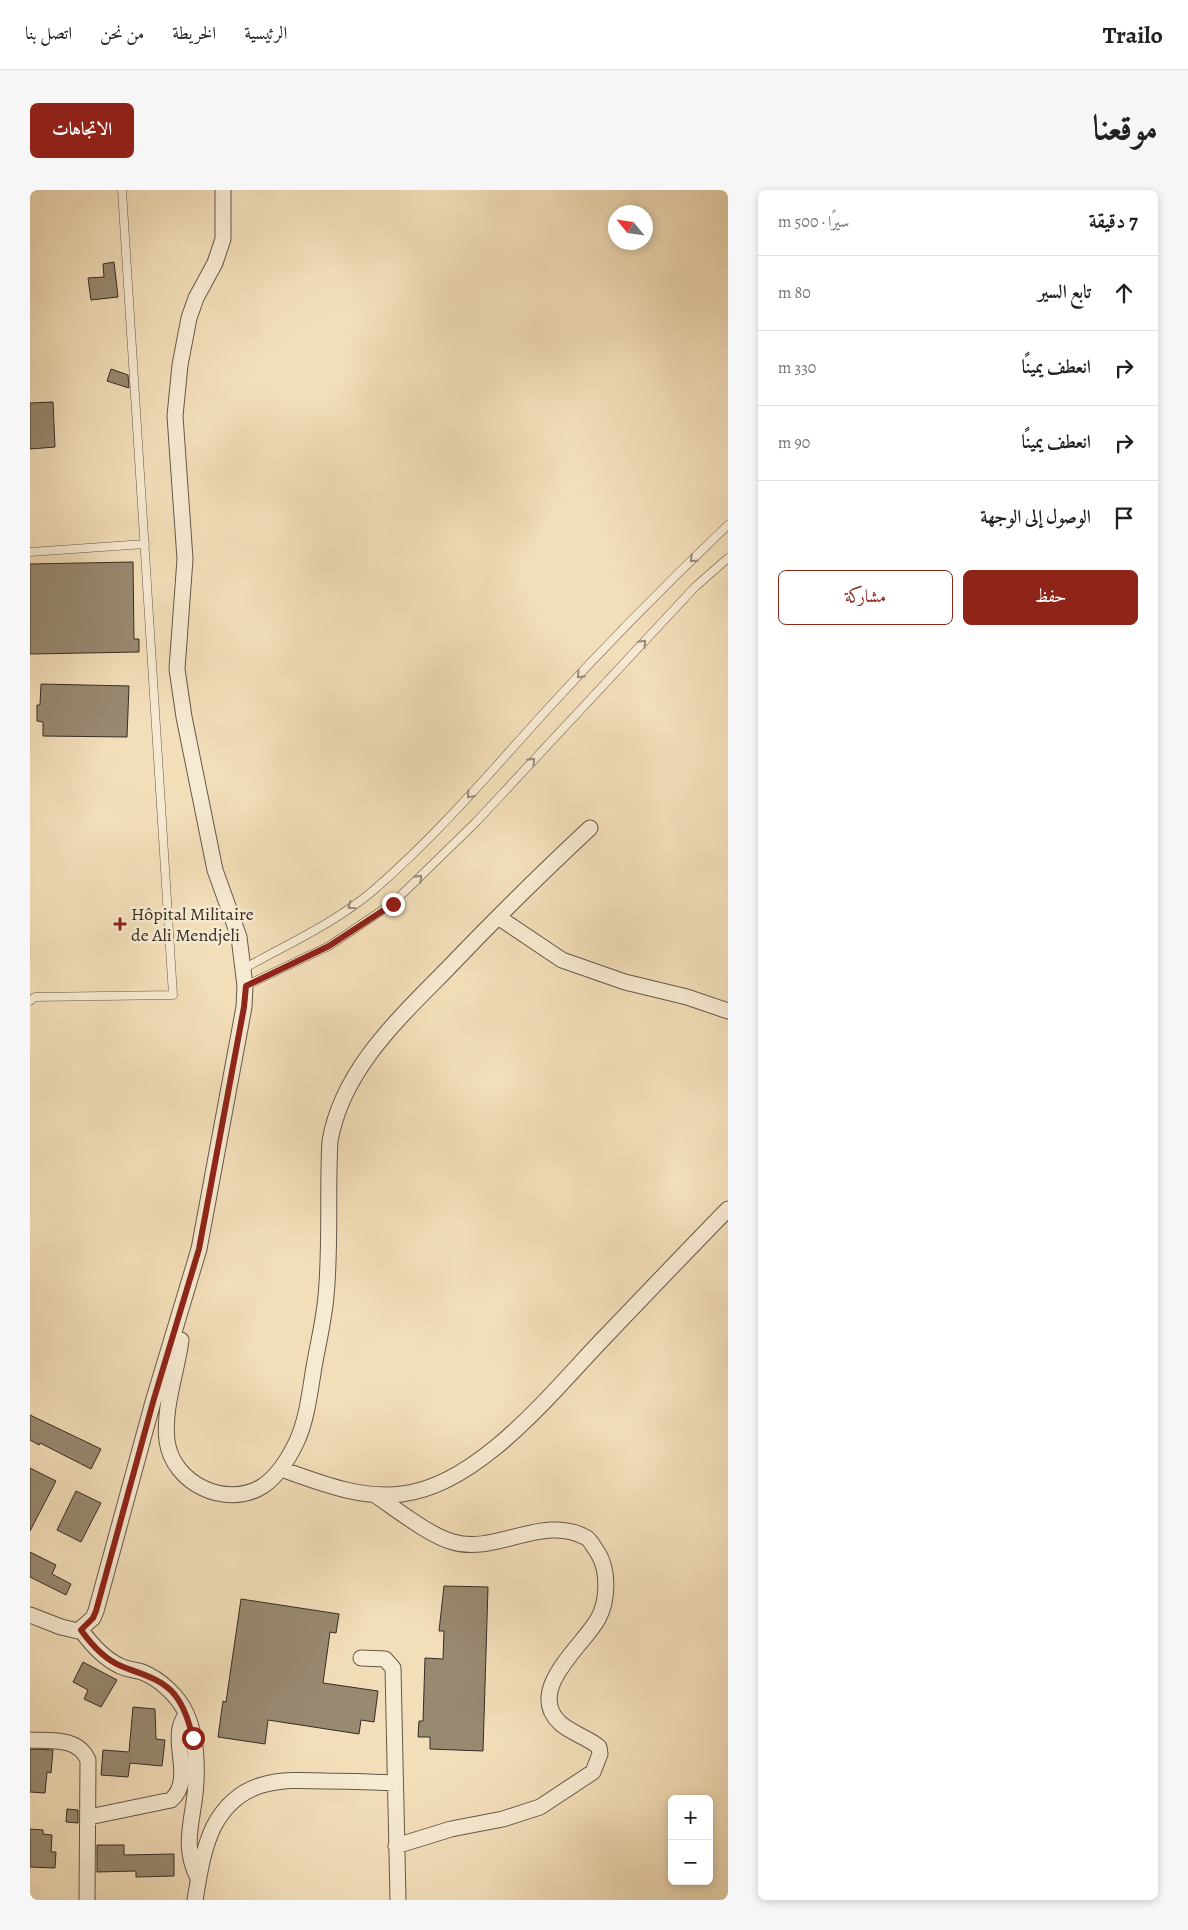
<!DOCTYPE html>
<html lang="ar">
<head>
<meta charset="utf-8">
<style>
  body { margin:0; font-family:Alegreya,Amiri,serif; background:#f6f6f6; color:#202124; direction:rtl }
  .controls { position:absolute; right:15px; bottom:15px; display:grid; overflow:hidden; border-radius:8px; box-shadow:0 2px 8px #0003 }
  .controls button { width:45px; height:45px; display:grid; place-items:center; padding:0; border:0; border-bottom:1px solid #e0e0e0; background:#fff; color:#202124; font:25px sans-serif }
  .compass { position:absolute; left:578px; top:15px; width:45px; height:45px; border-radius:50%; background:#fff; box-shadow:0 2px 8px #0003; rotate:299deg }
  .stop { position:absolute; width:15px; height:15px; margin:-11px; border:4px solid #8f2418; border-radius:50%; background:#fff }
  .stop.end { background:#8f2418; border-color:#fff; box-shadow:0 1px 5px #0008 }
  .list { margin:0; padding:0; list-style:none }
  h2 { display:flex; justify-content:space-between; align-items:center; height:65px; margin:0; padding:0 20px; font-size:21px }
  h2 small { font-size:16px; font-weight:400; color:#757577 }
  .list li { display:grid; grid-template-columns:32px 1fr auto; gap:15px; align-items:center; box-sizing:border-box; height:75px; padding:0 20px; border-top:1px solid #e0e0e0 }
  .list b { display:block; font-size:19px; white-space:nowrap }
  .list em { font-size:16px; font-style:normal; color:#757577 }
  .actions { display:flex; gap:10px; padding:15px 20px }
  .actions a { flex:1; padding:11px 0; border:1px solid #8f2418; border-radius:8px; text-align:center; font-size:18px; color:#8f2418 }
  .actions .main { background:#8f2418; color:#fff }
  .icon { flex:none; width:28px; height:28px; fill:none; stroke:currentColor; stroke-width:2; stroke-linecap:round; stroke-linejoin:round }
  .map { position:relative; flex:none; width:698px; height:1710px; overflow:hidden; direction:ltr; border-radius:8px }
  header { display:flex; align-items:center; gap:30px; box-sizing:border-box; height:70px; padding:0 25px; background:#fff; border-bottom:1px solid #e0e0e0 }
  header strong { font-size:24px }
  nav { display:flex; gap:28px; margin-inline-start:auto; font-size:18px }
  .intro { display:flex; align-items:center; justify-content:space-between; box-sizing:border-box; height:120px; padding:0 30px }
  h1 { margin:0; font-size:35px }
  .button { padding:12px 22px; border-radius:8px; background:#8f2418; color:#fff; font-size:18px; font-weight:700 }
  main { display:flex; gap:30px; padding:0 30px }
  aside { flex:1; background:#fff; border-radius:8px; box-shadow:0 2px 8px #0003 }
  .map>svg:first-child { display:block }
  .building { fill:#988971; stroke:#372c23 }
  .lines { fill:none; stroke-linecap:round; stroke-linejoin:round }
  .service-casing { stroke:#665848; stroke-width:9 }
  .minor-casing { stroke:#665848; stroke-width:17 }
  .service { stroke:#f7ead2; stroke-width:8 }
  .minor { stroke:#f7ead2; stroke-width:15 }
  .oneway { stroke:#978b7a }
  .route { stroke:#8f2418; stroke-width:6 }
  .poi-dot { fill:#8f2418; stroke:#f7ead2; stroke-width:2 }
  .labels { text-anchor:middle; stroke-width:5; stroke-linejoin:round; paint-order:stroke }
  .poi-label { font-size:18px; fill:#372c23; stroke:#f7ead2; text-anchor:start }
</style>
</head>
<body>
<header>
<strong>Trailo</strong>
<nav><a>الرئيسية</a><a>الخريطة</a><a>من نحن</a><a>اتصل بنا</a></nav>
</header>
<div class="intro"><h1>موقعنا</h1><a class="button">الاتجاهات</a></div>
<main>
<aside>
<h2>7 دقيقة<small>سيرًا · 500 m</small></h2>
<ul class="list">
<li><svg class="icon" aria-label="ahead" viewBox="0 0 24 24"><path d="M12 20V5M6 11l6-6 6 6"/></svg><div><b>تابع السير</b></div><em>80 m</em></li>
<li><svg class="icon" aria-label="right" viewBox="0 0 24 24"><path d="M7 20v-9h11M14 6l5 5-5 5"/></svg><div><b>انعطف يمينًا</b></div><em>330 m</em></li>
<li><svg class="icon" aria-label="right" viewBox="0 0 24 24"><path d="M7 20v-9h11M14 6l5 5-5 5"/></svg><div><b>انعطف يمينًا</b></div><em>90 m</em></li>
<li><svg class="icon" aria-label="arrive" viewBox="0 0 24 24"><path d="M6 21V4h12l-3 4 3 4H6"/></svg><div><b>الوصول إلى الوجهة</b></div></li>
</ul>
<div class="actions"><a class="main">حفظ</a><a>مشاركة</a></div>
</aside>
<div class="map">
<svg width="698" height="1710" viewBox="0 0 698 1710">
  <rect width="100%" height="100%" fill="#f2deb9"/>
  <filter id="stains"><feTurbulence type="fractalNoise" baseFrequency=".004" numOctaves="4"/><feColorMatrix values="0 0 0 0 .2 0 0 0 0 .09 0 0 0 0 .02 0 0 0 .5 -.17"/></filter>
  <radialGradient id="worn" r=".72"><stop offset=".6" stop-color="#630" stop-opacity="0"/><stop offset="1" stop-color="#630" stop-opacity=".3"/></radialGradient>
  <path class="building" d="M84,72l4,35 -27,3 -3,-22 16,-1 -1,-13z
    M81,179l17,6 1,13 -22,-7z
    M23,212l2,45 -25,2v-46z
    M103,372l1,77h5v13l-109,2v-90z
    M11,494l88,2 -2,51 -84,-1v-14l-6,-1v-16h3z
    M0,1225l71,34 -10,20 -51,-26 -1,2 -9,-5z
    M0,1278l26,13 -26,50z
    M46,1301l25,12 -20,39 -24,-12z
    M0,1362l26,13 -4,9 19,10 -5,11 -36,-18z
    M414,1396l44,1 -5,164 -53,-2v-12h-12l1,-16h4l2,-63 18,1 1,-28h-5z
    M211,1409l98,15 -3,19 -6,-1 -7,51 55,8 -4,31 -13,-2 -2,14 -91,-14 -3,24 -47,-7 5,-36 3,1z
    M53,1472l34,18 -16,27 -17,-8 4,-9 -15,-8z
    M103,1517l22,2 1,30 9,1 -3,26 -32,-3 -2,14 -27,-2 2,-25 26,2z
    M0,1559l23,1 -2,23 -4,-1 -2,21 -15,-1z
    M37,1619l11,1v13l-12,-1z
    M0,1639l13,1v4l9,1 -1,17h5l-1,16 -25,-1z
    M67,1655h27v10l50,-1v22l-38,1v-6l-39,1z"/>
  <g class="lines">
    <g class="service-casing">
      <path id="service" d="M0,362l115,-8
        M213,779c45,-25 94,-47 132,-80 61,-53 114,-115 168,-175 59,-65 121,-128 185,-189
        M215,796l84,-40 64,-43 83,-81 219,-235 33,-29
        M0,811l5,-4 138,-2 -51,-805"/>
    </g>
    <g class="minor-casing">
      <path id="minor" d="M468,727l64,43 63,22 62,15 41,14
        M151,1150c-4,32 -18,68 -14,101 6,43 59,68 96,45 16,-11 26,-28 34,-45 10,-22 13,-50 17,-74 4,-23 10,-47 12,-71 5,-52 1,-104 4,-155 13,-75 75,-128 125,-180 44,-46 89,-90 135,-133
        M251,1279c40,14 78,30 121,25 77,-9 149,-101 200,-154 42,-44 84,-88 126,-131
        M345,1305c21,14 55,41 78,47 43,13 91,-29 134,-4 4,3 8,11 11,15 11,18 10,48 0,66 -15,27 -73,71 -38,104 11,10 27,14 39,24l1,7 -7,18 -53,35 -37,12 -52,10 -55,17
        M0,1425l31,12 17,4 15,-13 3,-7 57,-209 46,-153 45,-242 1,-21 -6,-49 -24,-67 -31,-153 -7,-48 8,-110 -10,-143 5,-51 9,-47 7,-20 19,-35 8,-24v-49
        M51,1440c10,14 22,28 39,36 6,3 15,4 22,6 18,7 36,24 44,41 9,20 11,47 10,68 -1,36 -16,62 2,97
        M331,1468l24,1 8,9 5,232
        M0,1550c21,1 48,-3 58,20l-1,140
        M59,1627l82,-17c21,-18 4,-49 9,-72 1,-5 4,-10 6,-15
        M165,1710c4,-24 8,-52 19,-74 25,-47 65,-47 112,-45 23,0 46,1 69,2"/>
    </g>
    <use href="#service" class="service"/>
    <use href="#minor" class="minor"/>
  </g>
  <defs><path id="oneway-chevron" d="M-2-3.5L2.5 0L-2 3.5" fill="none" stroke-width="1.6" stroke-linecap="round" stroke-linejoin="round" transform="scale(1.25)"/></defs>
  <g class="oneway">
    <use href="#oneway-chevron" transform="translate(663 369) rotate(137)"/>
    <use href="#oneway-chevron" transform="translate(613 453) rotate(-47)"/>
    <use href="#oneway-chevron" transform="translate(550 485) rotate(134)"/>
    <use href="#oneway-chevron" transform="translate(502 571) rotate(-47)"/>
    <use href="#oneway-chevron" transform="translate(440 605) rotate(132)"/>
    <use href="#oneway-chevron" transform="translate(389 688) rotate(-45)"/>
    <use href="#oneway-chevron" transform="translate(321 716) rotate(145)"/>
  </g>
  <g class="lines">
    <path class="route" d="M163,1548c-4,-15 -8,-30 -18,-43 -14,-17 -35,-21 -54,-29 -17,-7 -30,-22 -40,-36l12,-12 3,-7 57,-209 46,-153 45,-242 2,-21 83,-40 64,-42"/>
  </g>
  <path class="poi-dot" d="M87.5 726.5h5v5h5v5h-5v5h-5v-5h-5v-5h5z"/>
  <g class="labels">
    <g class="poi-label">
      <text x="101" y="730">Hôpital Militaire<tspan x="101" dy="21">de Ali Mendjeli</tspan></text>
    </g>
  </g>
  <rect width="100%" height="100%" filter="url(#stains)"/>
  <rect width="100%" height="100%" fill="url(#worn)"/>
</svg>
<div class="controls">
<button>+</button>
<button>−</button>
</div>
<svg class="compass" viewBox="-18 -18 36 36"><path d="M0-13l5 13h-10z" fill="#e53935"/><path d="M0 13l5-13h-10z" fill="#757577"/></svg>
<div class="stop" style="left:163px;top:1548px"></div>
<div class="stop end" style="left:363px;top:714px"></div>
</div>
</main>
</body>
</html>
